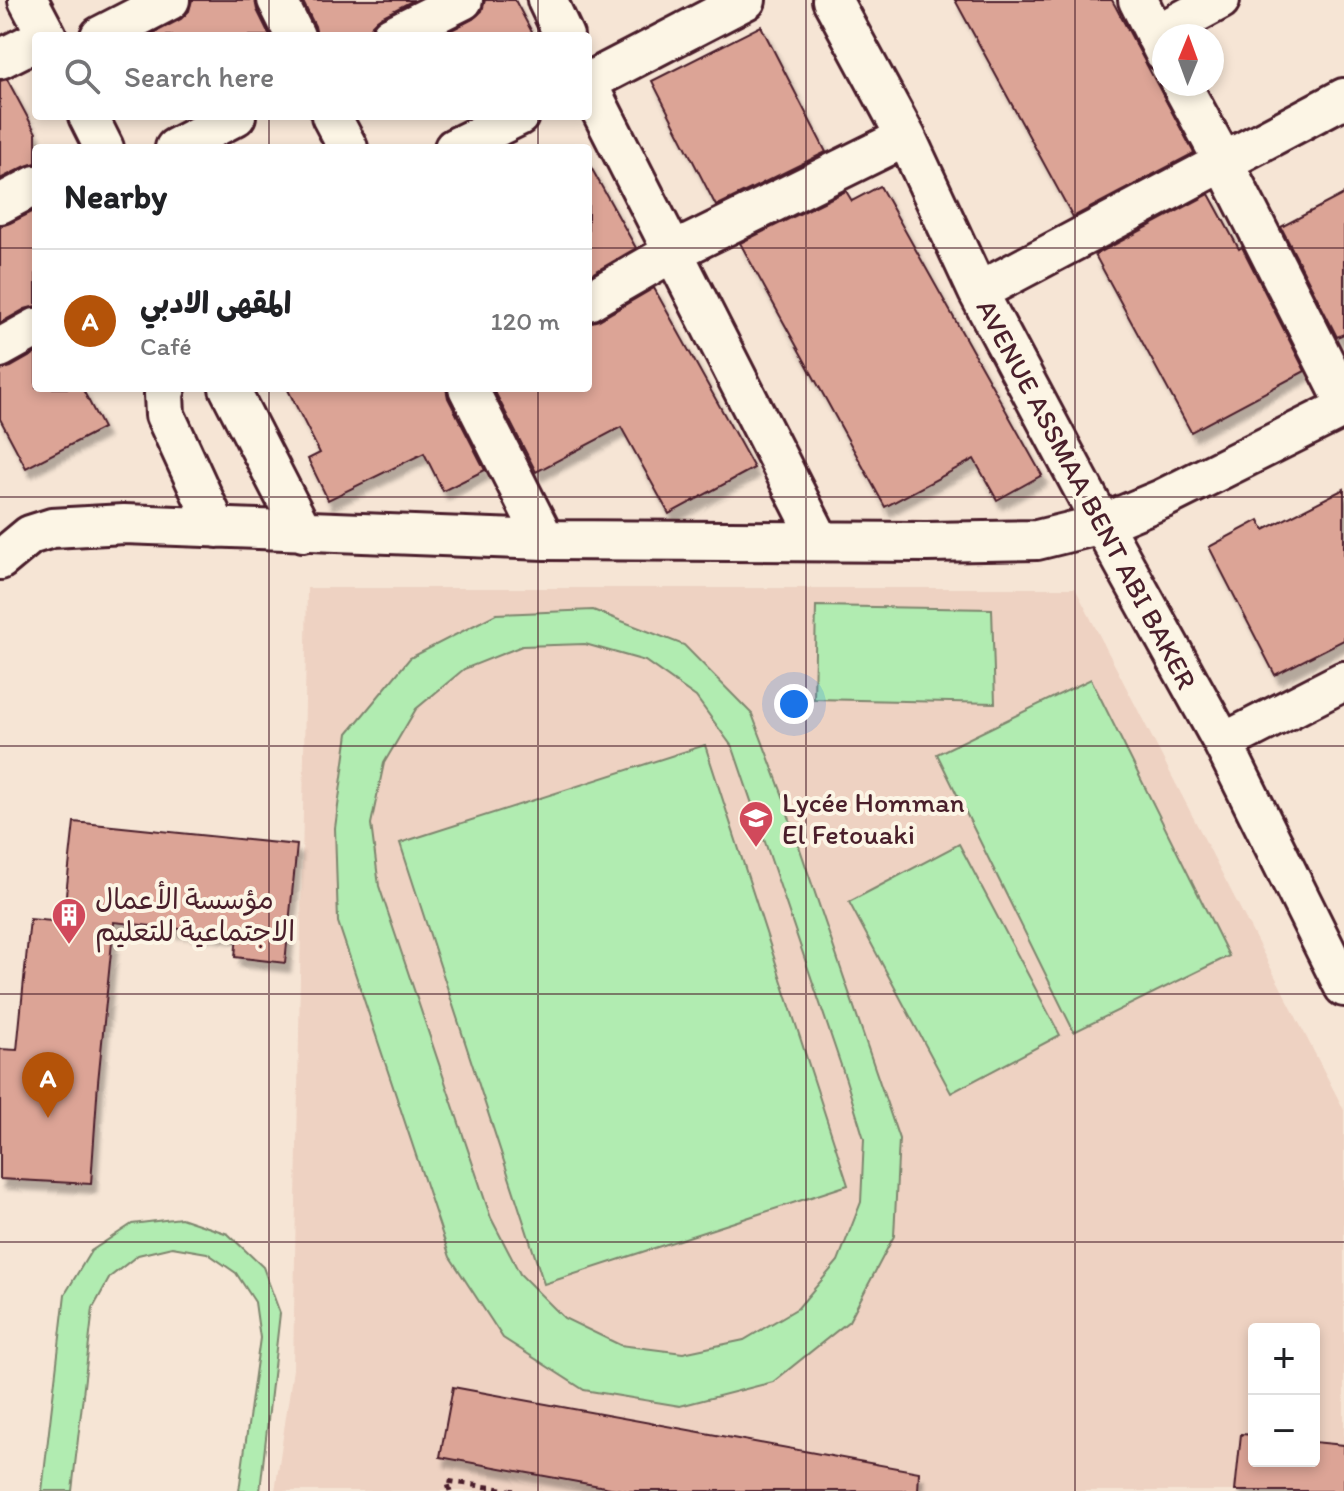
<!DOCTYPE html>
<html lang="en">
<head>
<meta charset="utf-8">
<style>
  body { margin:0; font-family:Itim,"Playpen Sans Arabic",sans-serif; background:#f6f6f6; color:#202124 }
  .controls { position:absolute; right:24px; bottom:24px; display:grid; overflow:hidden; border-radius:8px; box-shadow:0 4px 12px #0003 }
  .controls button { width:72px; height:72px; display:grid; place-items:center; padding:0; border:0; border-bottom:2px solid #e0e0e0; background:#fff; color:#202124; font:40px sans-serif }
  .compass { position:absolute; left:1152px; top:24px; width:72px; height:72px; border-radius:50%; background:#fff; box-shadow:0 4px 12px #0003; rotate:1deg }
  .you { position:absolute; left:794px; top:704px; width:28px; height:28px; margin:-20px; border:6px solid #fff; border-radius:50%; background:#1a73e8; box-shadow:0 0 0 12px #1a73e833 }
  .badge { display:grid; place-items:center; width:52px; height:52px; border-radius:50%; background:#b45309; color:#fff; font-size:26px; font-weight:700 }
  .pin { position:absolute; translate:-50% -66px; filter:drop-shadow(0 2px 4px #0008) }
  .pin::after { content:''; position:absolute; top:42px; width:28px; height:24px; background:inherit; clip-path:polygon(0 0,100% 0,50% 100%) }
  .list { margin:0; padding:0; list-style:none }
  h2 { display:flex; justify-content:space-between; align-items:center; height:104px; margin:0; padding:0 32px; font-size:34px }
  h2 small { font-size:26px; font-weight:400; color:#757577 }
  .list li { display:grid; grid-template-columns:52px 1fr auto; gap:24px; align-items:center; box-sizing:border-box; height:144px; padding:0 32px; border-top:2px solid #e0e0e0 }
  .list b { display:block; font-size:30px; white-space:nowrap }
  .list p { margin:0; font-size:26px; white-space:nowrap; color:#757577 }
  .list em { font-size:26px; font-style:normal; color:#757577 }
  .icon { flex:none; width:44px; height:44px; fill:none; stroke:currentColor; stroke-width:2; stroke-linecap:round; stroke-linejoin:round }
  .map { position:relative; flex:none; width:1344px; height:1491px; overflow:hidden }
  .search { position:absolute; background:#fff; box-shadow:0 4px 12px #0003; left:32px; top:32px; width:560px; height:88px; display:flex; align-items:center; gap:20px; box-sizing:border-box; padding:0 28px; border-radius:8px; color:#757577; font-size:30px }
  .panel { position:absolute; background:#fff; box-shadow:0 4px 12px #0003; left:32px; top:144px; width:560px; height:248px; border-radius:8px }
  .map>svg:first-child { display:block }
  .built { fill:#eed2c2; fill-rule:evenodd }
  .grass { fill:#b1ecb1; stroke:#7e866e; stroke-width:2; fill-rule:evenodd }
  .building { fill:#dca496; stroke:#4a1f2b; stroke-width:2; filter:url(#shadow) }
  .lines { fill:none; stroke-linecap:round; stroke-linejoin:round }
  .street-casing { stroke:#4a1f2b; stroke-width:44 }
  .path { stroke:#4a1f2b; stroke-width:5; stroke-dasharray:6 6; stroke-linecap:butt }
  .street { stroke:#fcf5e5; stroke-width:38 }
  .grid { fill:none; stroke:#4a1f2b; stroke-width:2; stroke-opacity:0.55 }
  .labels { text-anchor:middle; stroke-width:8; stroke-linejoin:round; paint-order:stroke }
  .street-label { font-size:28px; fill:#4a1f2b; stroke:#fcf5e5 }
  .poi-label { font-size:28px; fill:#4a1f2b; stroke:#fcf5e5; text-anchor:start }
</style>
</head>
<body>
<div class="map">
<svg width="1344" height="1491" viewBox="0 0 1344 1491">
  <defs>
    <filter id="shadow"><feDropShadow dx="5" dy="9" stdDeviation="2" flood-color="#0004"/></filter>
  </defs>
  <rect width="100%" height="100%" fill="#f6e5d5"/>
  <filter id="ink" filterUnits="userSpaceOnUse"><feTurbulence type="fractalNoise" baseFrequency=".0125" numOctaves="2"/><feDisplacementMap in="SourceGraphic" scale="16" xChannelSelector="R" yChannelSelector="G"/><feConvolveMatrix kernelMatrix="1 2 1 2 8 2 1 2 1" color-interpolation-filters="sRGB"/></filter>
  <g filter="url(#ink)">
    <path class="built" d="M307,588h768l269,522v381h-1069l18,-122zM1254,1329h60v132h-60z"/>
    <path class="grass" d="M816,606l176,3 3,94 -181,-4z
      M593,610l91,35 68,69 34,90v4l113,331 -5,97 -45,85 -76,61 -93,24 -96,-16 -81,-52 -53,-81 -112,-335 -3,-94 13,-95 62,-75 86,-44zM585,644l60,17 51,36 37,51 113,332 18,59 -3,63 -23,59 -40,47 -54,32 -61,13 -63,-8 -56,-27 -44,-44 -29,-56 -112,-332 -8,-62 13,-61 32,-54 48,-40 58,-23z
      M1091,679l138,277 -155,76 -137,-278z
      M705,745l143,440 -304,99 -144,-441z
      M959,844l101,191 -109,58 -102,-191z
      M181,1218l47,16 35,33 17,46 -20,178h-21l21,-153 -5,-36 -19,-29 -29,-20 -35,-6 -34,8 -28,22 -17,31 -21,183h-30l23,-197 26,-43 41,-27z"/>
    <path class="building" d="M192,0h63l2,10 13,26h-122l33,-17 8,-8z
      M302,0h112l-33,17 -9,8 -3,11h-52l-2,-10z
      M485,0h30l19,36h-94l33,-17 9,-8z
      M955,0h157l82,153 -121,64z
      M761,26l65,126 -110,54 -64,-125z
      M7,79l29,54v30l-10,3 -26,13v-98z
      M588,162l48,86 -48,28z
      M880,186l162,289 -45,25 -23,-41 -89,48 -145,-264 106,-52 6,10z
      M1209,194l30,55 3,-2 63,124 -114,61 -96,-177z
      M1344,194v140l-7,3 -56,-110z
      M36,210v96l-11,3 -25,14v-97l10,-3z
      M654,288l100,180 -85,46 -48,-87 -85,45 -43,-84h95v-65l11,-3z
      M36,353v35h46l21,40 -77,40 -26,-49v-49l11,-3z
      M287,388h159l2,10 37,72 -42,21 -19,-38 -96,47 -20,-41 12,-6z
      M1344,489v151l-69,35 -66,-128 50,-27 5,10z
      M74,822l223,23 -12,118 -50,-6 2,-22 -123,-13 -16,160 -7,102 -91,-5v-130l17,1 13,-131 33,3z
      M453,1387l466,85 -1,19h-291l-187,-34z
      M1241,1434l13,1v26h60v-19l30,3v46h-109z"/>
    <g class="lines">
      <g class="street-casing">
        <path id="street" d="M28,0l19,36
          M277,0l18,36
          M547,0l17,36
          M832,0l74,137 72,155 124,232 121,219 121,244
          M1138,0l26,52
          M1155,35l65,-35
          M100,36l70,-36
          M391,36l72,-36
          M0,59l36,-18
          M588,82l158,-82
          M1181,84l42,77 121,239
          M588,85l232,456
          M88,116l16,32
          M331,116l17,32
          M175,148l61,-32
          M454,148l65,-32
          M0,204l36,-19
          M978,292l366,-194
          M588,301l85,-49 233,-115
          M0,348l36,-20
          M166,388l-2,6 1,21 52,113
          M229,388l74,144
          M468,388l77,152
          M0,560l30,-25 22,-7 72,-4 421,16 382,2 110,-2 65,-16 60,-25 182,-91
          M1223,743l121,-62"/>
      </g>
      <path class="path" d="M450,1491l-3,-10 68,10"/>
      <use href="#street" class="street"/>
    </g>
  </g>
  <path class="grid" d="M269,0v36M538,0v36M806,0v1491M1075,0v1491M269,116v32M538,116v32M0,248h36M588,248h756M269,388v1103M538,388v1103M0,497h1344M0,746h1344M0,994h1344M0,1242h1344"/>
  <defs>
    <g id="university-pin" transform="scale(1.8)"><path d="M0 17L-7.5 6A9.5 9.5 0 1 1 7.5 6Z" fill="#d1495b" stroke="#fcf5e5"/><path d="M0-5L7-2L0 1L-7-2ZM-4 1L0 2.5L4 1V4Q0 6-4 4Z" fill="#fff"/></g>
    <g id="building-pin" transform="scale(1.8)"><path d="M0 17L-7.5 6A9.5 9.5 0 1 1 7.5 6Z" fill="#d1495b" stroke="#fcf5e5"/><path d="M-4-6H4V6H1V3H-1V6H-4ZM-2.5-4.3h1.7v1.8h-1.7ZM.8-4.3h1.7v1.8H.8ZM-2.5-1h1.7V.8h-1.7ZM.8-1h1.7V.8H.8Z" fill="#fff"/></g>
  </defs>
  <g fill-rule="evenodd">
    <use href="#university-pin" x="756" y="818"/>
    <use href="#building-pin" x="69" y="915"/>
  </g>
  <g class="labels">
    <g class="street-label">
      <text transform="translate(1087 494) rotate(62)" y="10">AVENUE ASSMAA BENT ABI BAKER</text>
    </g>
    <g class="poi-label">
      <text x="782" y="812">Lycée Homman<tspan x="782" dy="32">El Fetouaki</tspan></text>
      <text x="95" y="909">مؤسسة الأعمال<tspan x="95" dy="32">الاجتماعية للتعليم</tspan></text>
    </g>
  </g>
</svg>
<div class="controls">
<button>+</button>
<button>−</button>
</div>
<svg class="compass" viewBox="-18 -18 36 36"><path d="M0-13l5 13h-10z" fill="#e53935"/><path d="M0 13l5-13h-10z" fill="#757577"/></svg>
<div class="you"></div>
<div class="pin badge" style="left:48px;top:1118px">A</div>
<div class="search"><svg class="icon" aria-label="search" viewBox="0 0 24 24"><circle cx="10" cy="10" r="6"/><path d="M15 15l6 6"/></svg>Search here</div>
<section class="panel">
<h2>Nearby<small></small></h2>
<ul class="list">
<li><span class="badge">A</span><div><b>المقهى الادبي</b><p>Café</p></div><em>120 m</em></li>
</ul>
</section>
</div>
</body>
</html>
